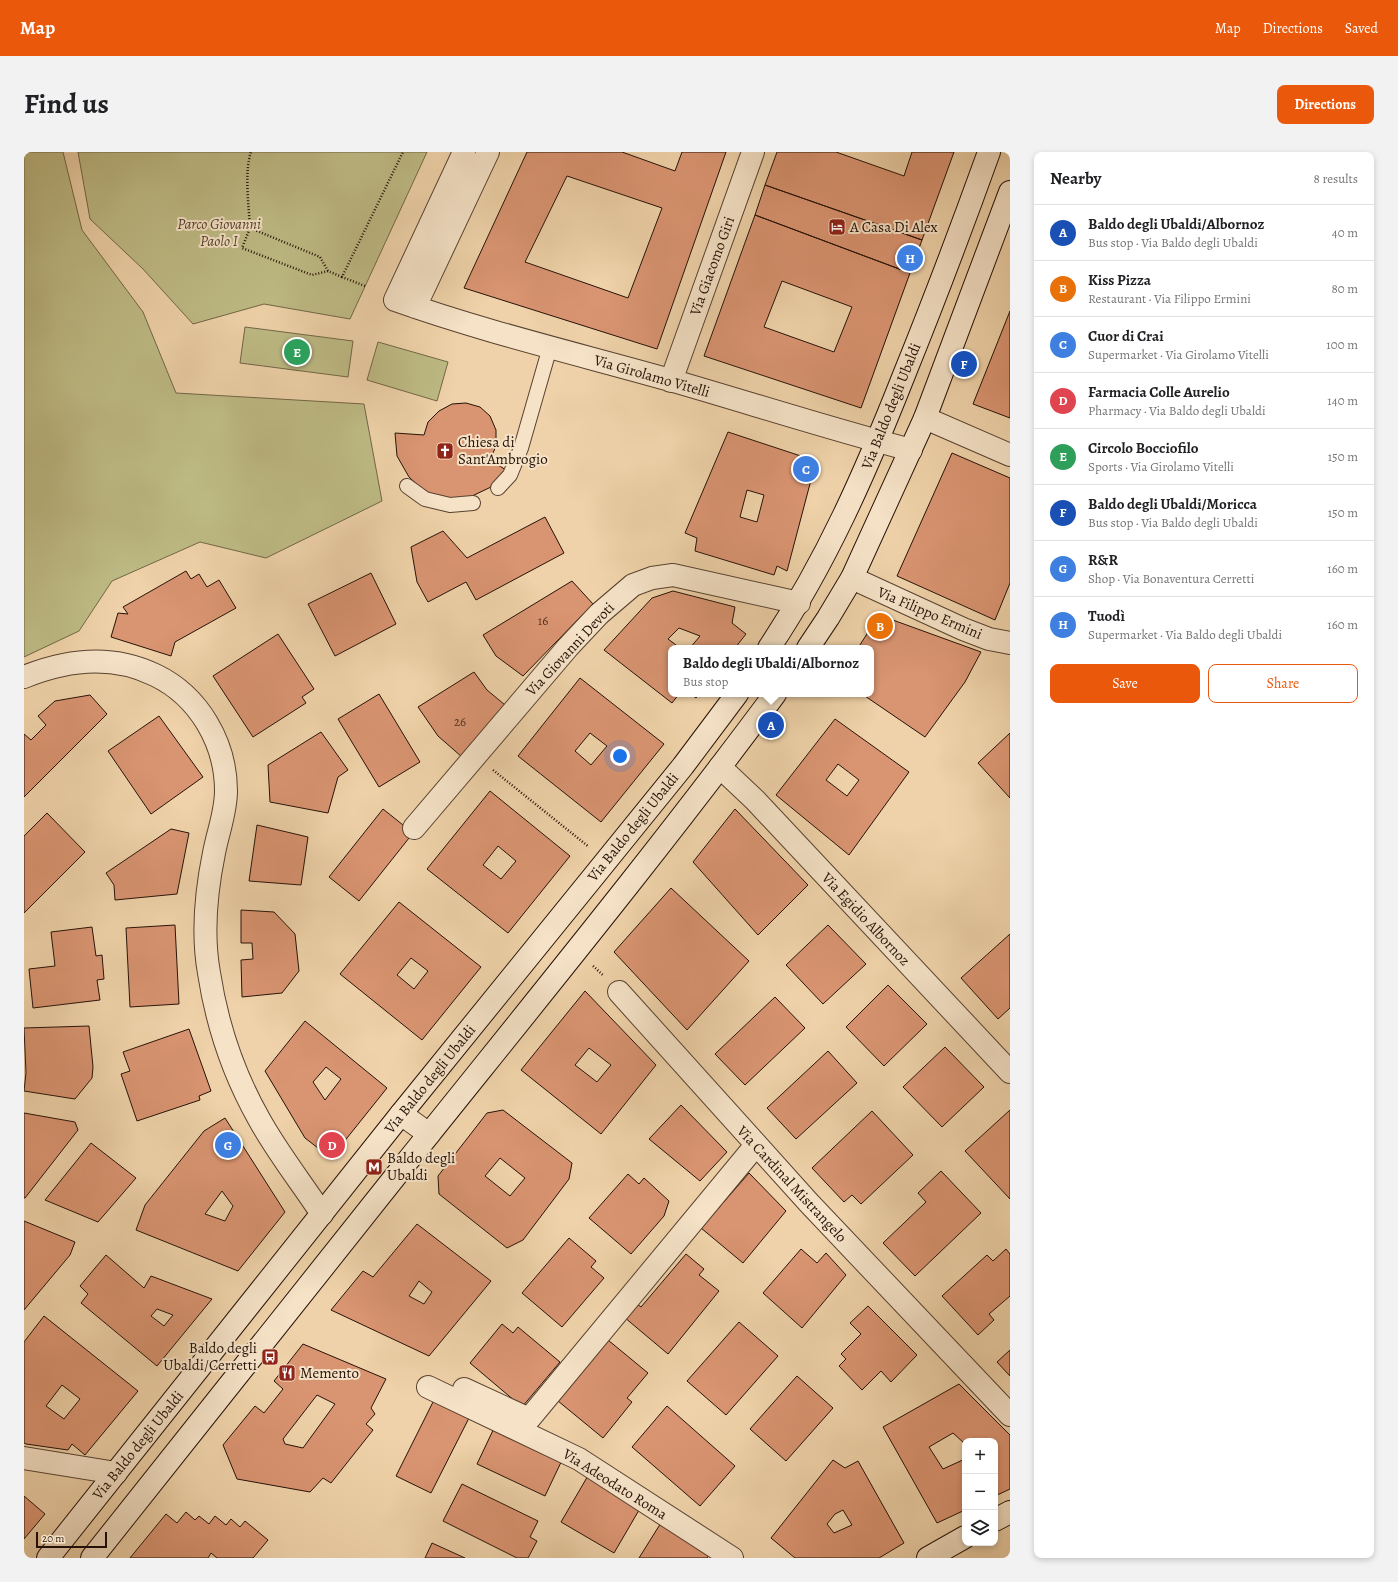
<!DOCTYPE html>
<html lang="en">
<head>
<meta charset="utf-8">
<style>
  body { margin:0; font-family:Alegreya,serif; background:#f2f2f2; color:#202124 }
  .controls { position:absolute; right:12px; bottom:12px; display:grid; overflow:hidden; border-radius:8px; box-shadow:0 2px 6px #0003 }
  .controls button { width:36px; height:36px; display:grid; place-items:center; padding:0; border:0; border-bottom:1px solid #e0e0e0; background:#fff; color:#202124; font:20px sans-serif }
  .scale { position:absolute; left:12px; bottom:10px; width:71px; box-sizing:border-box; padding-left:4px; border:2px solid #261208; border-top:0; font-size:11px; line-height:14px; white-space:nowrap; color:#261208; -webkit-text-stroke:3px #f5e2c7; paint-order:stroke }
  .you { position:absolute; left:596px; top:604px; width:14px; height:14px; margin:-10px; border:3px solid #fff; border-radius:50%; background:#1a73e8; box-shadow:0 0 0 6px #1a73e833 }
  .badge { display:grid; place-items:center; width:26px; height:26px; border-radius:50%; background:#ea580c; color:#fff; font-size:13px; font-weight:700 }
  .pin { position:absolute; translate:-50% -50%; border:2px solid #fff; box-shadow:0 1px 4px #0006 }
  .popup { position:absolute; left:644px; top:493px; width:206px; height:52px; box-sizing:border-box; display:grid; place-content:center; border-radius:8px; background:#fff; filter:drop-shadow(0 1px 3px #0005); font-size:13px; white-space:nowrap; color:#757577 }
  .popup b { font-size:15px; color:#202124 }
  .popup::after { content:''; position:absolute; left:50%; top:100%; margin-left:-8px; border:8px solid transparent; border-top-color:#fff }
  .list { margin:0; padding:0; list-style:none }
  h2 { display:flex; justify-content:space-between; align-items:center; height:52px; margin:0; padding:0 16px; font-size:17px }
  h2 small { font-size:13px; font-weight:400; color:#757577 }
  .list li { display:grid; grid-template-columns:26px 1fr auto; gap:12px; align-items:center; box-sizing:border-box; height:56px; padding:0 16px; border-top:1px solid #e0e0e0 }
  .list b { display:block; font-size:15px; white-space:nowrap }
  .list p { margin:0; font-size:13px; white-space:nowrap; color:#757577 }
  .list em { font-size:13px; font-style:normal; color:#757577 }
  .actions { display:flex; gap:8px; padding:12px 16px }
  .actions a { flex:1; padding:9px 0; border:1px solid #ea580c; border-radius:8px; text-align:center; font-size:14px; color:#ea580c }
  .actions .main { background:#ea580c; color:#fff }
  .icon { flex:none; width:22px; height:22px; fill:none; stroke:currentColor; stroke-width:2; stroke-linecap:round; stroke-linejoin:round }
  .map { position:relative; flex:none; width:986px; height:1406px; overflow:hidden; border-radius:8px }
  header { display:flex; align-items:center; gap:24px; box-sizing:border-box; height:56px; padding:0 20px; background:#ea580c; color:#fff }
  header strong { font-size:19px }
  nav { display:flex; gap:22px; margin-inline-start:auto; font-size:14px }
  .intro { display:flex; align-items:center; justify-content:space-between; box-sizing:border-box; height:96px; padding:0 24px }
  h1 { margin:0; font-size:28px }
  .button { padding:10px 18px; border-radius:8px; background:#ea580c; color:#fff; font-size:14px; font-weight:700 }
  main { display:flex; gap:24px; padding:0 24px }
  aside { flex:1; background:#fff; border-radius:8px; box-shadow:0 2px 6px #0003 }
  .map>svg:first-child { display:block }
  .green { fill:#bebb85; stroke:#726646 }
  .building { fill:#d99471; stroke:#261208; fill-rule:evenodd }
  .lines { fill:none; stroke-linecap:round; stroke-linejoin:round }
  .lane-casing { stroke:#584230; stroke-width:16 }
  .street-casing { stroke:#584230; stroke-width:24 }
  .secondary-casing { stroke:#261208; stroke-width:24 }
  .path { stroke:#261208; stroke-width:2.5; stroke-dasharray:1 2; stroke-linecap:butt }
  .lane { stroke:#f5e2c7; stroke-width:14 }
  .street { stroke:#f5e2c7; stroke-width:22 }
  .secondary { stroke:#f5e2c7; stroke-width:22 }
  .labels { text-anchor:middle; stroke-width:4; stroke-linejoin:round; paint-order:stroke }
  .number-label { font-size:13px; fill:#533222 }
  .park-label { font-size:15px; font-style:italic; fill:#54452e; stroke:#f5e2c7 }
  .poi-label { font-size:15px; fill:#261208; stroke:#f5e2c7; text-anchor:start }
  .street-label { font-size:15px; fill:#261208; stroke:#f5e2c7 }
</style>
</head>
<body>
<header>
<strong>Map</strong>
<nav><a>Map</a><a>Directions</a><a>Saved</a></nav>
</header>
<div class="intro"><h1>Find us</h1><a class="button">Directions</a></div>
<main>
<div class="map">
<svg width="986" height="1406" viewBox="0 0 986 1406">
  <rect width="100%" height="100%" fill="#efd2a9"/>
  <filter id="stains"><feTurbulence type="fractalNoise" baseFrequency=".005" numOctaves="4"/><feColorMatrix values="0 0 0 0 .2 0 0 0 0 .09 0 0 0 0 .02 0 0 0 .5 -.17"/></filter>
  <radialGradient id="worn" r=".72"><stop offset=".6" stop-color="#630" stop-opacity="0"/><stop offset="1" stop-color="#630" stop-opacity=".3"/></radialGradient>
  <path class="green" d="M0,0h39l19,78 61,82 33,81 188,11 18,97 -116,57 -66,-16 -88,39 -33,50 -55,26z
    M54,0h349l-77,167 -86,-15 -71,20 -50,-55 -53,-50z
    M221,175l108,14 -5,36 -108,-14z
    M354,190l70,20 -11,39 -70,-21z"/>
  <path class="building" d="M503,0h95l53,19 7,-19h44l-69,197 -193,-61zM543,24l95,32 -34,90 -103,-36z
    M753,0h59l68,24 8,-24h42l-32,88 -157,-55z
    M741,33l157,55 -12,33 -155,-58z
    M731,63l155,58 -49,135 -157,-52zM758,129l70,26 -18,45 -70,-25z
    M986,159v107l-37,-14z
    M442,251l14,4 10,9 6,14v16l-6,14 16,10 -15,17 -21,10 -22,3 -22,-7 -17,-16 -12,-21 -2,-23 29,2 4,-13 11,-11 13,-7z
    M704,280l88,29 -29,110 -10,-5 -3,9 -79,-24 2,-13 -12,-5zM723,338l17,5 -7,27 -17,-5z
    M928,301l58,25v105l-15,37 -98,-44z
    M521,365l19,36 -88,47 -10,-18 -38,20 -11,-20 -6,-35 32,-16 24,27z
    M162,419l5,8 8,-5 8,13 12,-7 17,28 -61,34 -4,14 -60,-19 7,-24 10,1 -5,-7z
    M347,421l25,51 -61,32 -27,-52z
    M548,429l21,23 -70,72 -27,-20 -13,-21z
    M649,439l62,16 -3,16 14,11 -11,14h-45l10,-12 -21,-8 -11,11 12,9h-9v46h8l-7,9 -68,-53 48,-52z
    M855,463l102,37 -16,30 -40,55 -63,-43h9v-46h-13z
    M254,482l36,55 -12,8 4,6 -53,34 -40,-61z
    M450,520l13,18 18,15 -43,52 -24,-21 -20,-29z
    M556,526l84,66 -63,78 -83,-66zM566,581l17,13 -16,19 -16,-14z
    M355,542l41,68 -41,25 -41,-68z
    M667,542h8l-3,4z
    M66,543l17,19 -83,83v-63l7,6 15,-15 -8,-9 17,-15z
    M135,564l44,61 -52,37 -43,-63z
    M811,567l74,53 -60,83 -73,-60zM814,612l21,16 -12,16 -21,-16z
    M297,580l27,38 -10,7 -10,36 -58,-11 -2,-37z
    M986,581v65l-32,-35z
    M466,639l80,65 -62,77 -81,-64zM474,694l18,15 -15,18 -18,-14z
    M359,657l30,24 -54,68 -30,-24z
    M711,657l73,76 -50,50 -65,-73z
    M23,661l38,39 -61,61v-77z
    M233,673l51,12 -7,48 -52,-4z
    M147,677l18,4 -12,61 -62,6 -1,-15 -8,-12z
    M647,736l78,73 -62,69 -73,-78z
    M375,750l82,65 -59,73 -82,-66zM387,806l17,13 -14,18 -17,-14z
    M217,758l33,2 21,22 4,37 -17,22 -40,4 -1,-37 12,-1 -1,-16h-11z
    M151,773l4,79 -49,3 -4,-79z
    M804,773l38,39 -43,40 -37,-39z
    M68,775l4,29 6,-1 2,24 -7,1 3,20 -67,8 -4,-39 26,-3 -4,-34z
    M986,782v74l-12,11 -37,-41z
    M864,833l39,39 -43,42 -38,-39z
    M561,839l71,74 -55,69 -80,-64zM565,896l22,17 -14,17 -22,-17z
    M751,845l30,31 -60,57 -30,-31z
    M281,869l82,67 -56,70 -26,-20 -40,-67zM302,915l15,12 -16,21 -12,-18z
    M65,874l4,41 -1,11 -17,21 -51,-8 2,-18 -2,-45z
    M165,877l22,62 -12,5 1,4 -63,21 -16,-47 9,-3 -7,-19z
    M921,895l39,40 -42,40 -39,-40z
    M804,899l29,32 -61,56 -29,-31z
    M657,953l46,47 -27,29 -51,-42z
    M479,958l69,53 -3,16 -46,61 -16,8 -68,-54 -1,-18 49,-63zM476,1006l25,20 -15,18 -25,-20z
    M986,958v89l-45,-48z
    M848,959l41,44 -52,49 -9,-9 -8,7 -32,-34z
    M0,961l51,9 3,8 -53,68h-1z
    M201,966l60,94 -47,59 -102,-41 9,-25 59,-74zM198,1039l11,15 -8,15 -20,-7z
    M67,991l45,35 -38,44 -53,-22z
    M917,1019l40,42 -66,63 -32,-33 43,-41 -8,-9z
    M725,1021l37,38 -43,52 -42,-35z
    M604,1022l11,10 5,-6 25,23 -5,15 -33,38 -42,-36z
    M0,1069l51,21 -5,13 -46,55z
    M393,1072l74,57 -62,75 -98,-46 32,-39 10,6zM395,1129l13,11 -8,12 -15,-8z
    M545,1086l27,23 -5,6 13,11 -42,49 -40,-34z
    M777,1097l16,14 9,-10 20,22 -44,53 -39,-35z
    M982,1097l4,5v42l-21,18 5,6 -16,15 -36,-39 45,-41 6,6z
    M662,1102l18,15 -5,6 20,16 -51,63 -44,-37 12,-14 5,4z
    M82,1103l38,33 7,-12 61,23 -55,67 -76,-63 7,-9 -8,-8zM133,1157l16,6 -9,11 -13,-10z
    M844,1154l49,49 -26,27 -10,-11 -19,19 -23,-24 7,-7 -5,-5 20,-20 -11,-11z
    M20,1164l94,75 -53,64 -13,-11 -4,6 -42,-6 -2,-1v-101zM38,1233l18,14 -16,20 -18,-13z
    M715,1170l39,34 -52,59 -39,-34z
    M478,1172l11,9 5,-6 42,35 -38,45 -52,-44z
    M584,1188l40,33 -21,25 5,4 -29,36 -45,-37z
    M279,1192l83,35 -15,29 4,6 -9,10 7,6 -42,53 -8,-5 -13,14 -73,-13 -14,-34 32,-39 9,7 19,-24 -9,-8zM293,1243l18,9 -32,44 -18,-4 -2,-5z
    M986,1198v26l-13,-14z
    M773,1224l36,32 -47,53 -36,-32z
    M935,1232l51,51v54l-15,7v-55h-30v3l-12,-11 -24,14 14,22 22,-10v51l-28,13 -54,-96z
    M410,1248l35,18 -38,75 -35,-17z
    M643,1254l68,60 -35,40 -68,-59z
    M472,1272l68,32 -19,40 -68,-32z
    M809,1308l12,8 13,-7 46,82 -25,15h-84l-24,-20zM819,1358l9,15 -18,8 -7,-9 8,-10z
    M565,1322l53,31 -28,48 -53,-31z
    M438,1332l76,37 -8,16 7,4 -9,17h-11l-74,-37z
    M0,1344l21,18 -21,25z
    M162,1360l9,8 4,-4 10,8 6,-8 11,9 5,-6 9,8 5,-6 23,19 -15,18h-36l-6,-5 -3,5h-78l36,-44 11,9z
    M640,1366l49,31 -6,9h-68z
    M408,1391l33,15h-40z"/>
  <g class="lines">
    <g class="lane-casing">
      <path id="lane" d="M383,334l18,13 25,6 23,-2
        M474,336l12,-13 11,-27 29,-101"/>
    </g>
    <g class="street-casing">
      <path id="street" d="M440,0l-69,148c90,32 183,54 275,80 80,23 160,49 241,70
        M391,155l73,-155
        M647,229l82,-229
        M901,266l85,37
        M828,426l111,51 26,10 21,4
        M0,525c44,-18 88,-23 131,-2 44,21 71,68 71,116 0,21 -8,41 -12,62 -8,39 -12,81 -5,120 8,52 24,100 50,146 18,33 42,63 63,95
        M696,615l35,33 255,272
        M390,676l154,-181 31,-33 34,-29 19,-7 21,-3 126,28
        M595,840l190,211 201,212
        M377,962l28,20
        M404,1235l151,72 153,99
        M440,1237l65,30 227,-274
        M0,1306l92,15"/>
    </g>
    <g class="secondary-casing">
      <path id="secondary" d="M745,496c58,-87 97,-177 135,-273 30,-74 58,-148 85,-223
        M784,496l20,-30 24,-40 73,-160 85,-226
        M971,1368l15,-8
        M24,1406l353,-444 282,-348 54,-72
        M68,1406c103,-128 204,-257 306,-385 127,-159 256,-316 377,-479
        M904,1406l37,-21"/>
    </g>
    <path class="path" d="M226,76c-1,-20 -6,-57 1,-76
      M304,119l-16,4 -70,-27 8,-20 70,29 8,14 14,6
      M341,134l-23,-9 61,-125
      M469,618l96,77
      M569,814l11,10"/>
    <use href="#lane" class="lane"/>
    <use href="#street" class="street"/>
    <use href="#secondary" class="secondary"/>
  </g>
  <defs>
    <g id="hotel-square" transform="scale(0.9)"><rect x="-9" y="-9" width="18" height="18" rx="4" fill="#8f2418" stroke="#f5e2c7"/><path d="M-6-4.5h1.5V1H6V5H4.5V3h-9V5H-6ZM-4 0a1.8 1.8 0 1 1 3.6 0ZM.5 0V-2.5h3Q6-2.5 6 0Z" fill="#fff"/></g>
    <g id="church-square" transform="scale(0.9)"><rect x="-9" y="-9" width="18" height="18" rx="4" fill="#8f2418" stroke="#f5e2c7"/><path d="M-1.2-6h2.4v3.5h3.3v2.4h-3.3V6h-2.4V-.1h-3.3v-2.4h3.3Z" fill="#fff"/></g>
    <g id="metro-square" transform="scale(0.9)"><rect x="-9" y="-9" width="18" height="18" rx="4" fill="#8f2418" stroke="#f5e2c7"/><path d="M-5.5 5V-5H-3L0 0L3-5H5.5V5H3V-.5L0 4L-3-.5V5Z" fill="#fff"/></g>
    <g id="bus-square" transform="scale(0.9)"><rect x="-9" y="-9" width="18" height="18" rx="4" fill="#8f2418" stroke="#f5e2c7"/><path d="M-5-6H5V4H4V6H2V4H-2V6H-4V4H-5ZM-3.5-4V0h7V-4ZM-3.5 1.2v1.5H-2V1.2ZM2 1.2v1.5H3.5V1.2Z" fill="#fff"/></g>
    <g id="restaurant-square" transform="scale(0.9)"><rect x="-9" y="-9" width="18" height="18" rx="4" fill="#8f2418" stroke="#f5e2c7"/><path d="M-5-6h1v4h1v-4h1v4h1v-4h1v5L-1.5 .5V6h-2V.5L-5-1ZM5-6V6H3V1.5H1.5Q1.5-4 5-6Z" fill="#fff"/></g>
  </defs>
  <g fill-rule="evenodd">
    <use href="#hotel-square" x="813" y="75"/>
    <use href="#church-square" x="421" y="299"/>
    <use href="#metro-square" x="350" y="1015"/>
    <use href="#bus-square" x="246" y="1205"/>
    <use href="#restaurant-square" x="263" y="1221"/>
  </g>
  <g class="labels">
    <g class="number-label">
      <text x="519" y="473">16</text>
      <text x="436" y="574">26</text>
    </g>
    <g class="park-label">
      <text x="195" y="77">Parco Giovanni<tspan x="195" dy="17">Paolo I</tspan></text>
    </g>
    <g class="poi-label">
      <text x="826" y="80">A Casa Di Alex</text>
      <text x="434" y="295">Chiesa di<tspan x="434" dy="17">Sant'Ambrogio</tspan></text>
      <text x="363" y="1011">Baldo degli<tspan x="363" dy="17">Ubaldi</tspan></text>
      <text x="233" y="1201" text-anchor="end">Baldo degli<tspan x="233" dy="17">Ubaldi/Cerretti</tspan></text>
      <text x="276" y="1226">Memento</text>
    </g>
    <g class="street-label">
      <text transform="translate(688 114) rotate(-70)" y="5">Via Giacomo Giri</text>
      <text transform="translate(628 224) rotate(16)" y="5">Via Girolamo Vitelli</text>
      <text transform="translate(867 254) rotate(-68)" y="5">Via Baldo degli Ubaldi</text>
      <text transform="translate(906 461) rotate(23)" y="5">Via Filippo Ermini</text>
      <text transform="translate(546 497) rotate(-47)" y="5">Via Giovanni Devoti</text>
      <text transform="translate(609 675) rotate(-51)" y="5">Via Baldo degli Ubaldi</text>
      <text transform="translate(842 767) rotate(47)" y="5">Via Egidio Albornoz</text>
      <text transform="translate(406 927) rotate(-51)" y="5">Via Baldo degli Ubaldi</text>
      <text transform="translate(768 1032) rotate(47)" y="5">Via Cardinal Mistrangelo</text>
      <text transform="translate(114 1293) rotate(-51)" y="5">Via Baldo degli Ubaldi</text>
      <text transform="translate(591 1332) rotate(32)" y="5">Via Adeodato Roma</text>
    </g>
  </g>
  <rect width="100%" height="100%" filter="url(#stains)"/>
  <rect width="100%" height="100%" fill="url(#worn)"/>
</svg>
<div class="controls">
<button>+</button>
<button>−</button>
<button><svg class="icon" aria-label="layers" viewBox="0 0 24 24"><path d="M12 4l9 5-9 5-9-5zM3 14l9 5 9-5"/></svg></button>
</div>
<div class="scale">20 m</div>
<div class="you"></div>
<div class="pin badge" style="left:747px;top:573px;background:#1a4fb4">A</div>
<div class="popup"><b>Baldo degli Ubaldi/Albornoz</b>Bus stop</div>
<div class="pin badge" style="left:856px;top:474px;background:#e8710a">B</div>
<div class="pin badge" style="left:782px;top:317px;background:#3f7fe0">C</div>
<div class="pin badge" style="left:308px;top:993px;background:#e0444e">D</div>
<div class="pin badge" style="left:273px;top:200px;background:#2e9e5b">E</div>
<div class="pin badge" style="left:940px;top:212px;background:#1a4fb4">F</div>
<div class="pin badge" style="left:204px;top:993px;background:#3f7fe0">G</div>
<div class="pin badge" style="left:886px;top:106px;background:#3f7fe0">H</div>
</div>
<aside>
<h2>Nearby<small>8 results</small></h2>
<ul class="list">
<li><span class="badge" style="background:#1a4fb4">A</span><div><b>Baldo degli Ubaldi/Albornoz</b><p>Bus stop · Via Baldo degli Ubaldi</p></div><em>40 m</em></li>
<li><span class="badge" style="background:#e8710a">B</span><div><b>Kiss Pizza</b><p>Restaurant · Via Filippo Ermini</p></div><em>80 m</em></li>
<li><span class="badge" style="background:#3f7fe0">C</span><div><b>Cuor di Crai</b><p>Supermarket · Via Girolamo Vitelli</p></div><em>100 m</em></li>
<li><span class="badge" style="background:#e0444e">D</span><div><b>Farmacia Colle Aurelio</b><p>Pharmacy · Via Baldo degli Ubaldi</p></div><em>140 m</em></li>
<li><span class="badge" style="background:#2e9e5b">E</span><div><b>Circolo Bocciofilo</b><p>Sports · Via Girolamo Vitelli</p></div><em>150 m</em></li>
<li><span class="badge" style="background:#1a4fb4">F</span><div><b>Baldo degli Ubaldi/Moricca</b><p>Bus stop · Via Baldo degli Ubaldi</p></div><em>150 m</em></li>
<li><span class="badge" style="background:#3f7fe0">G</span><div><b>R&amp;R</b><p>Shop · Via Bonaventura Cerretti</p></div><em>160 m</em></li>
<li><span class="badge" style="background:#3f7fe0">H</span><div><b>Tuodì</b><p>Supermarket · Via Baldo degli Ubaldi</p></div><em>160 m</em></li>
</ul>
<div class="actions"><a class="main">Save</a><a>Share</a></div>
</aside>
</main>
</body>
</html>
